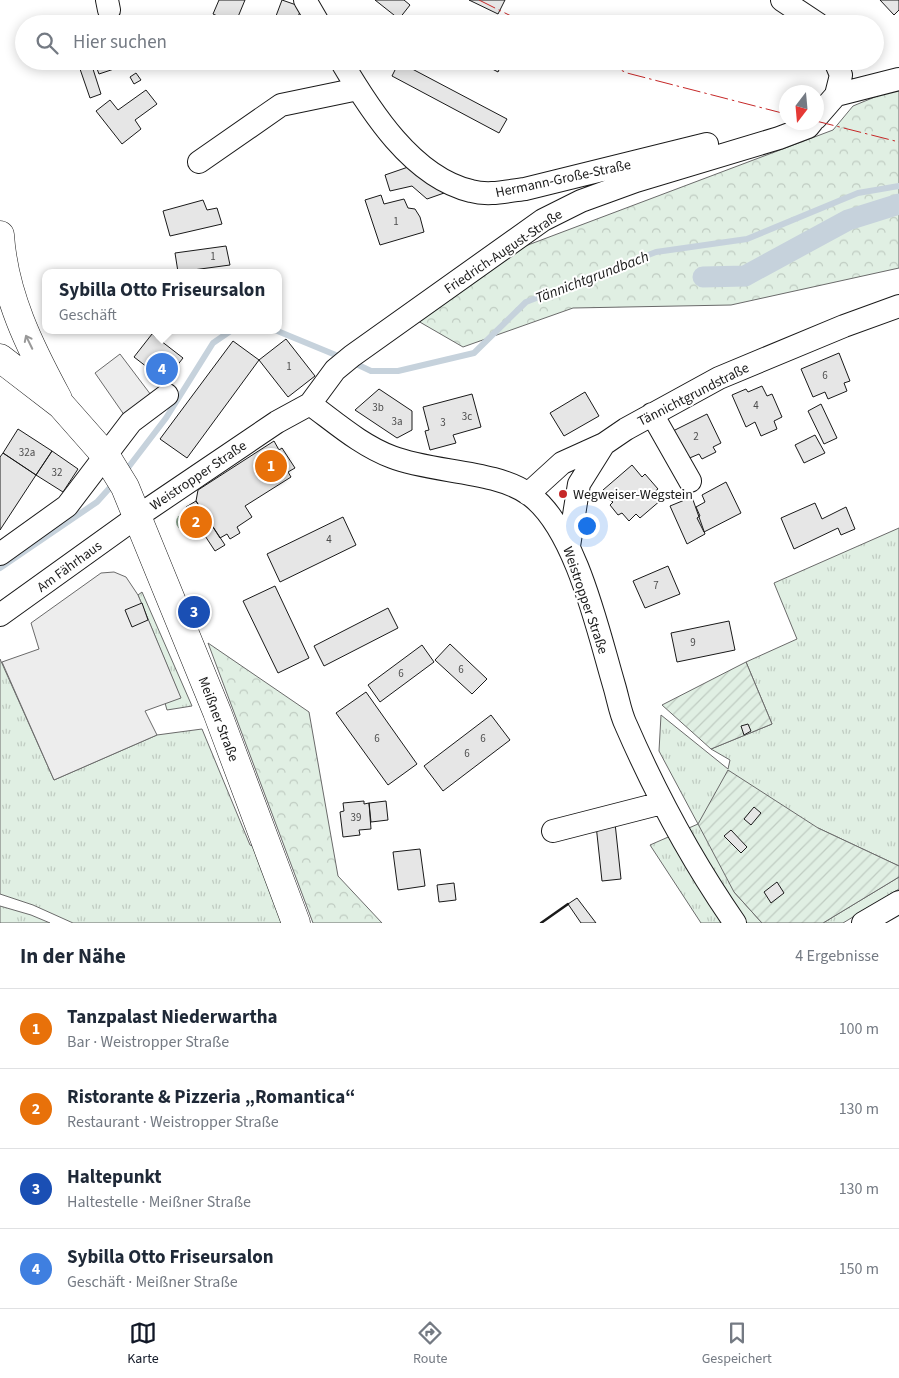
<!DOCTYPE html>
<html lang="de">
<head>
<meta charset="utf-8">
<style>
  body { margin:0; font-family:"Source Sans 3",sans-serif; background:#f2f2f3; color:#1f2937 }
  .compass { position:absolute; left:779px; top:85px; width:45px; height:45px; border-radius:50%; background:#fff; box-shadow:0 2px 12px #0003; rotate:196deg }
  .you { position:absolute; left:586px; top:525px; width:18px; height:18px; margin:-12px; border:4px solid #fff; border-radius:50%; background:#1a73e8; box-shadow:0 0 0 8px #1a73e833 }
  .badge { display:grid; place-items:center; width:32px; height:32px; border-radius:50%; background:#111827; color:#fff; font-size:16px; font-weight:700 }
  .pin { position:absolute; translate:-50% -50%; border:2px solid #fff; box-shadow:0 1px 5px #0006 }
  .popup { position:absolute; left:42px; top:269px; width:240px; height:65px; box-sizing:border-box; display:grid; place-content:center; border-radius:10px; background:#fff; filter:drop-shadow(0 1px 4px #0005); font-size:16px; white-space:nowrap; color:#747a83 }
  .popup b { font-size:19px; color:#1f2937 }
  .popup::after { content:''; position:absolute; left:50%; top:100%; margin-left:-10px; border:10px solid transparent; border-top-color:#fff }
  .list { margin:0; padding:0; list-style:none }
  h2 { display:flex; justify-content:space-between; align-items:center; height:65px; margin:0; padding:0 20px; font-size:21px }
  h2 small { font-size:16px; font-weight:400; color:#747a83 }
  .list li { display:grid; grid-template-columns:32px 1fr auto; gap:15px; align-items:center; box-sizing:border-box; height:80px; padding:0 20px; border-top:1px solid #e0e1e3 }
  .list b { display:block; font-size:19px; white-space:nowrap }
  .list p { margin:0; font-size:16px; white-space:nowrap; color:#747a83 }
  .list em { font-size:16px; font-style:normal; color:#747a83 }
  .icon { flex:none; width:28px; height:28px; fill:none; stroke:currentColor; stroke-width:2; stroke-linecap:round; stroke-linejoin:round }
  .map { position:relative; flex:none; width:899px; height:923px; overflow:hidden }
  .search { position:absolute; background:#fff; box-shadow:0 2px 12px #0003; left:15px; right:15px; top:15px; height:55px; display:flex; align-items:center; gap:12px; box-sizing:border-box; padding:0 18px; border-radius:28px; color:#747a83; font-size:19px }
  .sheet { height:385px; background:#fff }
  nav { display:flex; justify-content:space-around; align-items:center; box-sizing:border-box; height:70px; border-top:1px solid #e0e1e3; background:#fff; font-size:14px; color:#747a83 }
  nav a { display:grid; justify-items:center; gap:2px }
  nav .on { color:#111827 }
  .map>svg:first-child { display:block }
  .grass { fill:url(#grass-tufts); stroke:#6a6a6a }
  .forest { fill:url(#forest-crowns); stroke:#6a6a6a }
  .garden { fill:url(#garden-furrows); stroke:#6a6a6a }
  .parking { fill:#ededed; stroke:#6a6a6a }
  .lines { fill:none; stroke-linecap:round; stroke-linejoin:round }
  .stream { stroke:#c6d2dc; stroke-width:6 }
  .canal { stroke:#c6d2dc; stroke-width:21 }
  .building { fill:#e6e6e6; stroke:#1a1a1a }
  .minor-casing { stroke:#1a1a1a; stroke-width:24 }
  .major-casing { stroke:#1a1a1a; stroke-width:29 }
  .minor { stroke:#fff; stroke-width:22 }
  .major { stroke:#fff; stroke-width:28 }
  .wall { stroke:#1a1a1a; stroke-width:2.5 }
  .power { stroke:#c62828; stroke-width:1; stroke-dasharray:18 4 2.5 4; stroke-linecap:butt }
  .tree { fill:#8aa48f }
  .oneway { stroke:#989898 }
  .poi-dot { fill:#c62828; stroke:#fff; stroke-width:2 }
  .labels { text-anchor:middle; stroke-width:4; stroke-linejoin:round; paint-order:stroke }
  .number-label { font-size:11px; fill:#4d4d4d }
  .street-label { font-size:14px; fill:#1a1a1a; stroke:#fff }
  .poi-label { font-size:14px; fill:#1a1a1a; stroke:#fff; text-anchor:start }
  .water-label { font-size:15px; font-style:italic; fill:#1a1a1a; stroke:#fff }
</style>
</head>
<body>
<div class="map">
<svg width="899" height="923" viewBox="0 0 899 923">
  <defs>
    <pattern id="grass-tufts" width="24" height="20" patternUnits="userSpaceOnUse" patternTransform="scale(1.25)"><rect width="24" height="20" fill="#e0efe3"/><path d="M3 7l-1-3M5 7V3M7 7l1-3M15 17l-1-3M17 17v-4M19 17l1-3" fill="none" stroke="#c0ccc2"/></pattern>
    <pattern id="forest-crowns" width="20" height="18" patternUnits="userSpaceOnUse" patternTransform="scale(1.25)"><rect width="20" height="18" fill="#e0efe3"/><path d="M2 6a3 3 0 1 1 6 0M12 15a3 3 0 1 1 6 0" fill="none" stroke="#c0ccc2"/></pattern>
    <pattern id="garden-furrows" width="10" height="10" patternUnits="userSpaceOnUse" patternTransform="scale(1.25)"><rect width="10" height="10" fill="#e0efe3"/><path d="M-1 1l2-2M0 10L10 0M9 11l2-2" fill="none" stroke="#c0ccc2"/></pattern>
  </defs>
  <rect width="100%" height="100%" fill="#fff"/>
  <path class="grass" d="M899,528v338l-81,-38 -84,64 28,31h-61l-51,-78 48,-21 -39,-73 2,-36 67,54 2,-9 -19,-11 61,-25 -26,-62 51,-23 -23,-56z
    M142,592l50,114 -25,4 -2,-7 15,-6 -42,-102z
    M0,659l54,121 103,-45 45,-6 48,116 7,3 31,75h-215l-40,-18 -33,-11z
    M899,877v12l-56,34h-20z
    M0,906l31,9 19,8h-50z"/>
  <path class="forest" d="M899,87v181l-168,37 -158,3 -110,39 -45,-26 102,-73 313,-118 20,-24z
    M208,643l101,69 29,164 44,47h-69z"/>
  <path class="garden" d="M746,662l26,62 -61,25 -49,-44z
    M728,770l90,58 81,38v11l-76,46h-61l-28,-31 -36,-68z"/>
  <path class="parking" d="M120,354l34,45 -27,20 -32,-46z
    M114,572l12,5 12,18 43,103 -36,13 12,24 -103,45 -52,-118 37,-13 -8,-26 70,-50z"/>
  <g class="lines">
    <path class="stream" d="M275,330l68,28
      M352,362l19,9h27l76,-18 52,-51 130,-50 91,-13 111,-46 41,-7
      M124,473l42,-55 47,-75 19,-13
      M0,568l97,-66 18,-20"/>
    <path class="canal" d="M703,277l42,-1 103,-56 51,-16"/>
  </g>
  <path class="building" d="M219,0h26l-10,24 -22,-10z
    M282,0l20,7 -7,17h-22z
    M375,0h29l6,5 -11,14z
    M469,0h36l-7,14z
    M880,0h19v10l-5,5z
    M94,61h37l1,2 -33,11z
    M242,61h22l-2,7z
    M477,61h26l-5,11z
    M399,62l108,57 -8,14 -107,-57z
    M92,66l9,28 -11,4 -10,-29z
    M136,73l5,7 -7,4 -4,-7z
    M146,90l11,14 -22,16 6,9 -19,15 -26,-33 14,-11 8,10z
    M411,166l36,26 -20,7 -15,-13 -22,5 -5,-16z
    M381,195l3,9 20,-5 4,9 7,1 5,8 4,15 -44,13 -15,-45z
    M203,200l4,10 10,-2 5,16 -52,12 -7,-25z
    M226,246l4,19 -52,7 -3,-19z
    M152,334l31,24 -18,23 -31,-24z
    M286,339l29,37 -27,21 -29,-37z
    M233,341l26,19 -72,98 -27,-19z
    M839,353l11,28 -6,2 3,8 -19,8 -3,-7 -12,5 -12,-28z
    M762,386l5,10 5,-2 10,23 -8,4 3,8 -16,7 -6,-14 -9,5 -14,-32 14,-6 2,3z
    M379,389l33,22v19l-15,8 -42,-28z
    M585,392l14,24 -35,20 -14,-23z
    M472,394l9,33 -28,8 3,8 -26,7 -5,-19 4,-1 -6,-23z
    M821,404l16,34 -13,6 -16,-33z
    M707,414l14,29 -8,4 3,5 -14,7 -3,-5 -14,6 -14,-28z
    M18,429l34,22 -16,24 -33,-22z
    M815,435l10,18 -21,10 -9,-18z
    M274,441l5,9 3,-2 13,20 -7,4 3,5 -46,29 7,11 -15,10 3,6 -10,6 -3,-5 -7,4 -24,-37 2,-11z
    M52,451l26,18 -15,23 -27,-17z
    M3,453l33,22 -36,55v-73z
    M632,465l10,12 3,-3 13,15 -4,3 7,8 -21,18 -4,-4 -7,7 -7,-8 -4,2 -8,-10 3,-3 -9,-6 -1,-6z
    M726,482l15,31 -37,19 -7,-14 3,-2 -4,-9 9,-5 -3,-7z
    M692,497l13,37 -18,10 -17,-38z
    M196,501l29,44 -10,6 -29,-44z
    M815,503l7,16 24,-12 9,22 -14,6 -3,-7 -44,21 -13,-31z
    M343,517l13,28 -76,37 -13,-28z
    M668,566l12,28 -35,14 -12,-27z
    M275,586l34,72 -31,15 -35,-72z
    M142,603l6,17 -16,7 -7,-17z
    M388,608l10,20 -74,38 -10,-20z
    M729,621l6,29 -58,12 -6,-29z
    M450,644l37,35 -15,15 -37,-34z
    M422,645l12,17 -54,40 -12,-17z
    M366,692l51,72 -29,21 -52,-72z
    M491,715l19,25 -67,51 -19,-25z
    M748,724l3,7 -7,4 -3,-9z
    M364,801v3l5,-1 2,26 -12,1 1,5 -17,2 -3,-25 4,-1 -1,-8z
    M386,801l2,19 -17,2 -2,-19z
    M754,807l7,6 -10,12 -7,-6z
    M615,823l6,56 -19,2 -6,-56z
    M731,830l16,17 -6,6 -17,-17z
    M420,849l5,37 -27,4 -5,-38z
    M777,882l7,11 -13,10 -7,-11z
    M454,883l2,17 -17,2 -2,-17z
    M577,898l19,25h-15l-13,-19z"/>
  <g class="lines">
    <g class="minor-casing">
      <path id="minor" d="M107,0l2,10
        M305,0l14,24
        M782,0l36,24
        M341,61c29,49 71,116 130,130 18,5 36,0 54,-2l182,-45
        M836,95l63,-16
        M816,118l20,-23 5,-20 -6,-14
        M199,162l82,-57 77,-16
        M310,404c26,19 52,42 82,53 41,16 104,13 138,38 46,34 68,136 84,190 4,13 6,28 12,40 30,69 66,136 109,198
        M652,414l38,67
        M528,494l34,-31 42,-19 22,-15 93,-51 125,-52 55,-20
        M569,546l10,-62 25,-40
        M0,554l67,-48 64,-84 36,-27
        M0,615l138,-99 139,-94 33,-18 25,-34 17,-14 191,-136 38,-19 55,-20 143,-43 29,-11 4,-5
        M553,831l109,-28
        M863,923l36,-21"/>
    </g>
    <g class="major-casing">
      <path id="major" d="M0,235c4,60 30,112 58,164
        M0,358l61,47 45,51 19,31 92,225 79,211"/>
    </g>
    <use href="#minor" class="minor"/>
    <use href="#major" class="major"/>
    <path class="wall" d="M541,923l27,-19"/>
    <path class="power" d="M479,0l48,24
      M602,61l25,12 159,41
      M816,121l83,21"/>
  </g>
  <circle class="tree" cx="184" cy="522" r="8"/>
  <defs><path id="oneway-shaft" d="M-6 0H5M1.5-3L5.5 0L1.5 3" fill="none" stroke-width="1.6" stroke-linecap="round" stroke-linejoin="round" transform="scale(1.25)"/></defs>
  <use class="oneway" href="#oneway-shaft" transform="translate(29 342) rotate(-116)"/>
  <circle class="poi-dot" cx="563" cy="494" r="5"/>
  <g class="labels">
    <g class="number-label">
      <text x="396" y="225">1</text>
      <text x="213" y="260">1</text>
      <text x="289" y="370">1</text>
      <text x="825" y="379">6</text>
      <text x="756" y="409">4</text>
      <text x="378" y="411">3b</text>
      <text x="467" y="420">3c</text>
      <text x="397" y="425">3a</text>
      <text x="443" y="426">3</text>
      <text x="696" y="440">2</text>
      <text x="27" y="456">32a</text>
      <text x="57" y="476">32</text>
      <text x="329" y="543">4</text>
      <text x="656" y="589">7</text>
      <text x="693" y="646">9</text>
      <text x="461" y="673">6</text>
      <text x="401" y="677">6</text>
      <text x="377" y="742">6</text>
      <text x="483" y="742">6</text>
      <text x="467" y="757">6</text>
      <text x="356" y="821">39</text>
    </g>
    <g class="street-label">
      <text transform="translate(563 178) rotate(-12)" y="5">Hermann-Große-Straße</text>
      <text transform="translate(503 251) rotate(-34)" y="5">Friedrich-August-Straße</text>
      <text transform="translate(693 394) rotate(-27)" y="5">Tännichtgrundstraße</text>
      <text transform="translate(198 475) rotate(-34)" y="5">Weistropper Straße</text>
      <text transform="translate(69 566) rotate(-36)" y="5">Am Fährhaus</text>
      <text transform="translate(586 600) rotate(71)" y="5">Weistropper Straße</text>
      <text transform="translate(219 719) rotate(69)" y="5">Meißner Straße</text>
    </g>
    <g class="poi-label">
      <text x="573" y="499">Wegweiser-Wegstein</text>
    </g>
    <g class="water-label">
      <text transform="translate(592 277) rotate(-21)" y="5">Tännichtgrundbach</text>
    </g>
  </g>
</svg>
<svg class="compass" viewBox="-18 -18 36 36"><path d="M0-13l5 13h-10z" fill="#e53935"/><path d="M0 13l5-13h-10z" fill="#747a83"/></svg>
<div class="you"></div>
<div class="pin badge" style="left:271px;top:466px;background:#e8710a">1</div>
<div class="pin badge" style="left:196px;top:522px;background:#e8710a">2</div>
<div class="pin badge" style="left:194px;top:612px;background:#1a4fb4">3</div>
<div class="pin badge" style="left:162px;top:369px;background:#3f7fe0">4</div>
<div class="popup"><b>Sybilla Otto Friseursalon</b>Geschäft</div>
<div class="search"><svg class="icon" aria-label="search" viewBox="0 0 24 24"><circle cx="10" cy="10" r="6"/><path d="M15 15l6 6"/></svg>Hier suchen</div>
</div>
<section class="sheet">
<h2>In der Nähe<small>4 Ergebnisse</small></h2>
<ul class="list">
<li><span class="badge" style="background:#e8710a">1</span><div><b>Tanzpalast Niederwartha</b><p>Bar · Weistropper Straße</p></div><em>100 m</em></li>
<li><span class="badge" style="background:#e8710a">2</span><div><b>Ristorante &amp; Pizzeria „Romantica“</b><p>Restaurant · Weistropper Straße</p></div><em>130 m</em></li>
<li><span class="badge" style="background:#1a4fb4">3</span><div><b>Haltepunkt</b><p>Haltestelle · Meißner Straße</p></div><em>130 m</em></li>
<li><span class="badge" style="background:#3f7fe0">4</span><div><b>Sybilla Otto Friseursalon</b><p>Geschäft · Meißner Straße</p></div><em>150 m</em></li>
</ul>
</section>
<nav>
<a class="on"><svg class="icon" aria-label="map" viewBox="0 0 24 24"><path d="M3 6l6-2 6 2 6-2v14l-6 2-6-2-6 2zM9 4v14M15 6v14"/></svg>Karte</a>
<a><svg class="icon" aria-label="directions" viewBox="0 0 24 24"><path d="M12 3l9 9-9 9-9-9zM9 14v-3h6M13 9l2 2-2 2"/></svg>Route</a>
<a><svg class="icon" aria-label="saved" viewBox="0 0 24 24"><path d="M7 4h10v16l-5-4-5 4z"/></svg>Gespeichert</a>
</nav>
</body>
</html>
